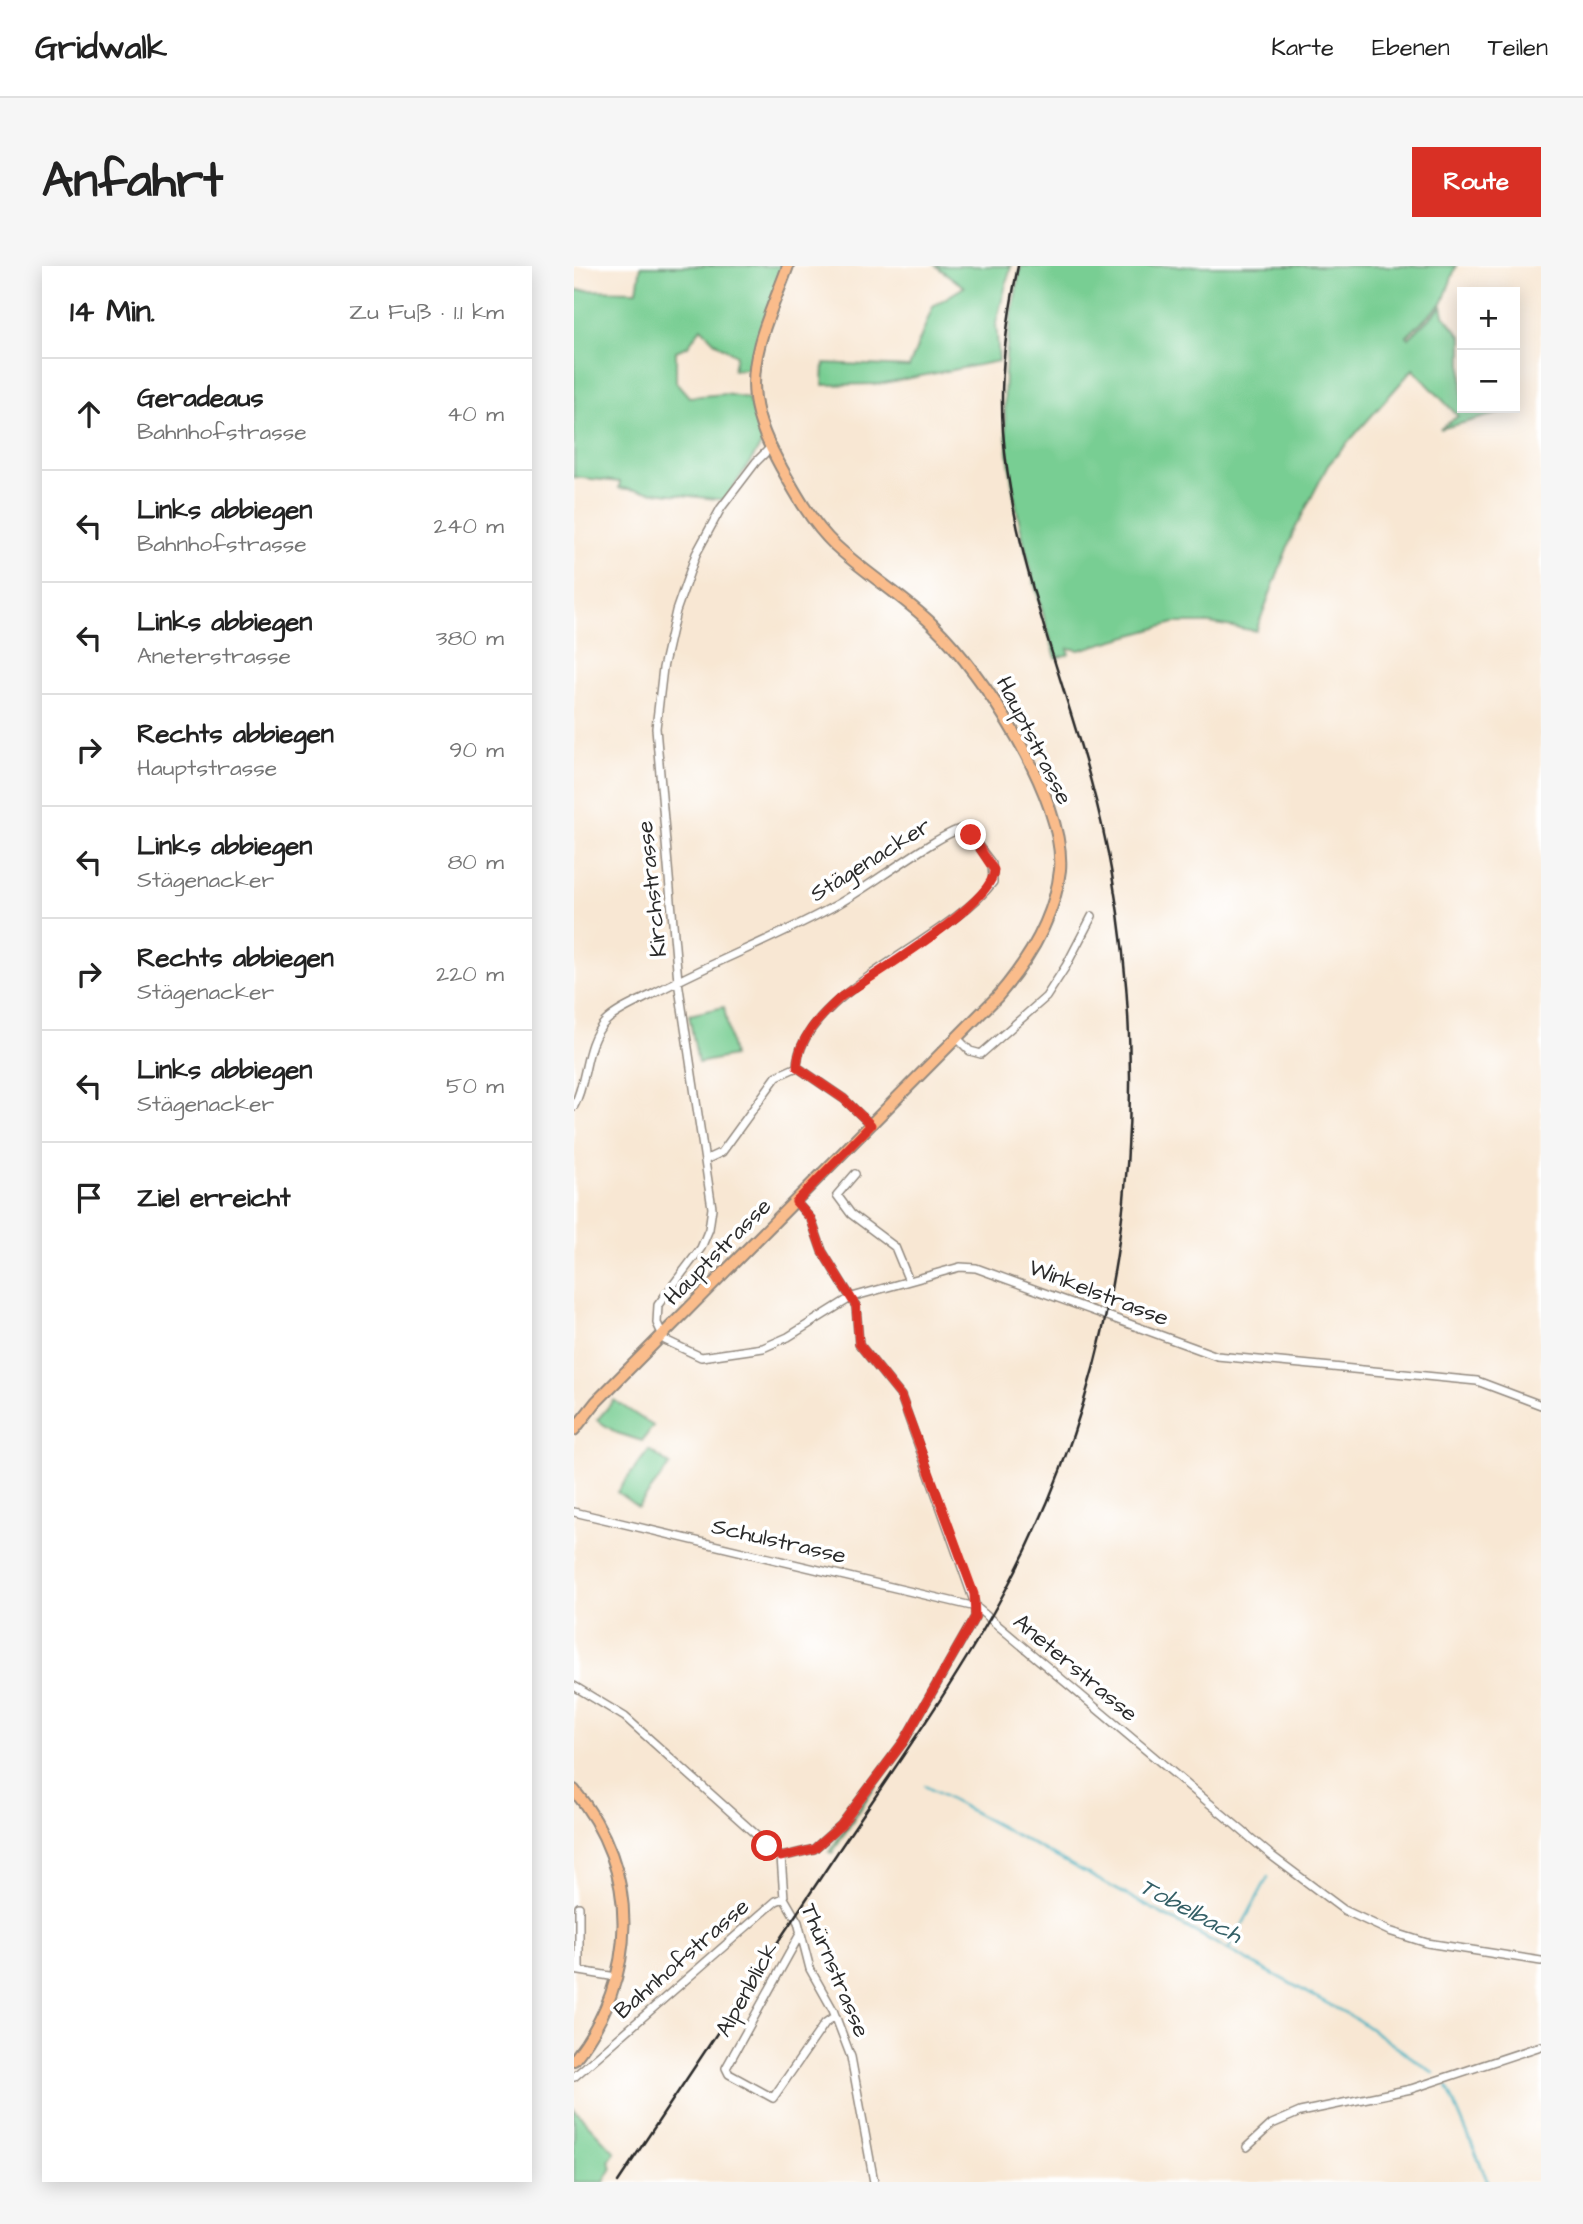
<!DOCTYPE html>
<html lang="de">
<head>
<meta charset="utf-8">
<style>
  body { margin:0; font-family:"Architects Daughter",sans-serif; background:#f6f6f6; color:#222 }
  .controls { position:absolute; right:21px; top:21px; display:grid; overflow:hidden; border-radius:0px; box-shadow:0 4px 18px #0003 }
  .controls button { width:63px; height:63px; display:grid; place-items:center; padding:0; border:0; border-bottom:2px solid #e0e0e0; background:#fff; color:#222; font:35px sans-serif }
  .stop { position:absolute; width:21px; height:21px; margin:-16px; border:5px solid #d93025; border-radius:50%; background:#fff }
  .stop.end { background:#d93025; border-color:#fff; box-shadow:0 2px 7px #0008 }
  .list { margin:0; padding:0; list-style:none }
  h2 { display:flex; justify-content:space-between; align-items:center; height:91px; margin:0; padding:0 28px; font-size:30px }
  h2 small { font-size:23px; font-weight:400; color:#767676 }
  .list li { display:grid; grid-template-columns:46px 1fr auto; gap:21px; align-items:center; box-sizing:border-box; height:112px; padding:0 28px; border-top:2px solid #e0e0e0 }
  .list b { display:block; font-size:26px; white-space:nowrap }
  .list p { margin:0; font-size:23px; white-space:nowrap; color:#767676 }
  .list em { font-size:23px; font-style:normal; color:#767676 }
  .icon { flex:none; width:38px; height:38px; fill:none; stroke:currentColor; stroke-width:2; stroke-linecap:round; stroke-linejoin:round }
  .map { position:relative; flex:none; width:967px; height:1916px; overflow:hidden; border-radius:0px }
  header { display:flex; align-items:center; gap:42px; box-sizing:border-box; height:98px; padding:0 35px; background:#fff; border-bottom:2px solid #e0e0e0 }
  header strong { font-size:33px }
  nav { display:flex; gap:38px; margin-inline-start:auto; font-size:24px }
  .intro { display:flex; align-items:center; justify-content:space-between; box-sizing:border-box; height:168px; padding:0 42px }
  h1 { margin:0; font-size:49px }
  .button { padding:18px 32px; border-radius:0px; background:#d93025; color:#fff; font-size:24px; font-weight:700 }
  main { display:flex; gap:42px; padding:0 42px }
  aside { flex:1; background:#fff; border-radius:0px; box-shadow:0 4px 18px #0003 }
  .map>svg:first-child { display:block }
  .green { fill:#78ce93; stroke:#527c5f; stroke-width:2 }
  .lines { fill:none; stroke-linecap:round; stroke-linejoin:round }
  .stream { stroke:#40aebe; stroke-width:2.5 }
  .minor-casing { stroke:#92897f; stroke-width:10 }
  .primary-casing { stroke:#92897f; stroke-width:14 }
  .minor { stroke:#fff; stroke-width:7 }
  .primary { stroke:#fabc8b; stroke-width:10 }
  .rail { stroke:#2b2b2b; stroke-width:2.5 }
  .route { stroke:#d93025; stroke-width:9 }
  .labels { text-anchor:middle; stroke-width:7; stroke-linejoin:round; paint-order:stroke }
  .street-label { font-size:23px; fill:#2b2b2b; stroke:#fff }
  .water-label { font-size:24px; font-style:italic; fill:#335f66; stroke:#fff }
</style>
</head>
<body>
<header>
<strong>Gridwalk</strong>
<nav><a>Karte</a><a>Ebenen</a><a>Teilen</a></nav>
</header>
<div class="intro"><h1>Anfahrt</h1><a class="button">Route</a></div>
<main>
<aside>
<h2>14 Min.<small>Zu Fuß · 1.1 km</small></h2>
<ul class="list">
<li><svg class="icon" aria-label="ahead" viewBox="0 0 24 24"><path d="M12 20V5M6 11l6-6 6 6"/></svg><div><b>Geradeaus</b><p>Bahnhofstrasse</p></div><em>40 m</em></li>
<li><svg class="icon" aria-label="left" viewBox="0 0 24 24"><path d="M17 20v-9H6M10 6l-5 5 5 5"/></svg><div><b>Links abbiegen</b><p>Bahnhofstrasse</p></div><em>240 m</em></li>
<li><svg class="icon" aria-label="left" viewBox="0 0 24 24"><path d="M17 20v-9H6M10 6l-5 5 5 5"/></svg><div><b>Links abbiegen</b><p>Aneterstrasse</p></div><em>380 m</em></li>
<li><svg class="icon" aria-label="right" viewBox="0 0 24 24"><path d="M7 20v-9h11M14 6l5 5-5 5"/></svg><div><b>Rechts abbiegen</b><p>Hauptstrasse</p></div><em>90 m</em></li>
<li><svg class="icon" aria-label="left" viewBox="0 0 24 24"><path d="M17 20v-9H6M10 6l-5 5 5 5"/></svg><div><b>Links abbiegen</b><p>Stägenacker</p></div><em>80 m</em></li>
<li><svg class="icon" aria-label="right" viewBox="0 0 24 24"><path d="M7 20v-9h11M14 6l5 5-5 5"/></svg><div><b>Rechts abbiegen</b><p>Stägenacker</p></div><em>220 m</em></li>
<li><svg class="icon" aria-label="left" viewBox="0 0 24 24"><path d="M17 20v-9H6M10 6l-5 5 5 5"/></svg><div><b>Links abbiegen</b><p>Stägenacker</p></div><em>50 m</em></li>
<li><svg class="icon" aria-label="arrive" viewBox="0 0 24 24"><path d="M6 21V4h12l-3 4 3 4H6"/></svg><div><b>Ziel erreicht</b></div></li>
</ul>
</aside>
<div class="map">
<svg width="967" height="1916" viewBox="0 0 967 1916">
  <rect width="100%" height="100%" fill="#fff"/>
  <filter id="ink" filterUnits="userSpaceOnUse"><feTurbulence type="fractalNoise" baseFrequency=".0143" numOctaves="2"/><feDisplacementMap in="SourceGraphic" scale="14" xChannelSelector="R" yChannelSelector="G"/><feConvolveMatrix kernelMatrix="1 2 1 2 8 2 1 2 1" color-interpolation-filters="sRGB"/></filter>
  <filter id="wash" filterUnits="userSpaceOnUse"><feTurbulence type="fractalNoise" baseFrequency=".00686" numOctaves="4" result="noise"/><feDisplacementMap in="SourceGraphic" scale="28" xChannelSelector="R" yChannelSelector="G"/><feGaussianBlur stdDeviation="1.57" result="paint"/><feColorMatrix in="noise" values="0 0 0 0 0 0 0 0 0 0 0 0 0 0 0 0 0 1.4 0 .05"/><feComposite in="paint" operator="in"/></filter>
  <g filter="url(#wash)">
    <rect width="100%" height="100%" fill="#f8e7d3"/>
    <path class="green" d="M67,0h144l-37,103 -15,1 3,-15 -20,-12 -15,-15 -13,18 -12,5v31l13,15 36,-3 23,4 15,44 -38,58 -106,-12 1,-6 -46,-5v-187l63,1z
      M362,0h75l-15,57 3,38 -120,23 -56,1 1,-22 85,4 24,-61 31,-19z
      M447,0h435l-13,36 -36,34 2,2 33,-32 2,9 18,22v71h48l-1,3 -69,18 18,-13 -45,-47 -85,96 -35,68 -37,98 -47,-8h-35l-95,27 -11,-2 1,6 -13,4c-29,-97 -59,-199 -50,-302 3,-30 9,-60 15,-90z
      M150,741l9,49 -35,7 -9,-48z
      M40,1134l39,26 -11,15 -25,-8 -20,-13z
      M75,1184l21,15 -32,42 -21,-15z
      M300,1519l2,1 -44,67 -3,-1z
      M0,1843l41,43 -6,9 3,7 -8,14h-30z"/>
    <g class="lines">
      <path class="stream" d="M351,1520l433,234 76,53
        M656,1682l38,-71
        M873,1820l41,96"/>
    </g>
  </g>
  <g filter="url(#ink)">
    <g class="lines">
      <g class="minor-casing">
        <path id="minor" d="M197,181l-15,15 -35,46 -25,46 -20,57 -13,57 -7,60 22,253 34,227 -3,21 -8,19 -43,57 -1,18 8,17 36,17 62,-9 25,-11 64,-40 108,-30 16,1 241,88 260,25 64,24
          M383,772l13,13 11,3 65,-57 20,-31 26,-50
          M0,840c14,-26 10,-62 31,-84 12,-12 31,-19 46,-27 61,-33 126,-57 187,-91 27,-14 107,-75 127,-76l27,36 1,18c-44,59 -194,112 -196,185
          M133,893l15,-7 55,-76 20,-9 47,32 27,26
          M281,908l-18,21 14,19 44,33 14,34
          M0,1246l402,95 296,249 72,54 45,21 38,12 114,18
          M0,1420l51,31 156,140 3,41 -8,3 -202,176
          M207,1591l33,-8 27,-24 63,-84 71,-124 1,-10 -75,-211 -42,-52 -3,-38 -34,-55 -11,-32 -15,-17
          M210,1632l14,24 12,47 23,41 18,47 23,125
          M5,1641v62
          M225,1670l-73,132 3,6 44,24 52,-75 10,-7
          M0,1704l42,7
          M673,1881l25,-23 28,-12 111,-23 130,-43"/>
      </g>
      <g class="primary-casing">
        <path id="primary" d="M0,1164l22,-28 402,-406c30,-35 57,-79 62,-126 6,-71 -77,-197 -127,-245 -30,-29 -67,-51 -98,-80 -23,-22 -39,-51 -54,-78 -12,-22 -23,-44 -26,-69 -6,-46 18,-90 33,-132
          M0,1524c67,80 65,188 0,270"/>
      </g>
      <use href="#minor" class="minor"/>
      <use href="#primary" class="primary"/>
      <path class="rail" d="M44,1916c73,-110 146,-219 219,-329 58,-86 119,-171 168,-262 119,-221 149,-472 107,-716 -25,-150 -98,-291 -109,-444 -4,-56 4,-111 15,-165"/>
    </g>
  </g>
  <g class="lines" filter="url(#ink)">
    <path class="route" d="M193,1580l14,11 33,-8 27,-24 63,-84 71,-124 -1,-23 -73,-198 -42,-52 -3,-38 -34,-55 -11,-32 -15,-17 75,-77 -27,-26 -47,-32c1,-30 24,-51 44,-70 30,-21 153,-93 153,-127l-23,-35"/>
  </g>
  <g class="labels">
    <g class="street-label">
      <text transform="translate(461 474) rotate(63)" y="8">Hauptstrasse</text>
      <text transform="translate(296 593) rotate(-32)" y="8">Stägenacker</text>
      <text transform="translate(77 623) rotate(-96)" y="8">Kirchstrasse</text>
      <text transform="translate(143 985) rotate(-45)" y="8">Hauptstrasse</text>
      <text transform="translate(525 1026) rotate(21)" y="8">Winkelstrasse</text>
      <text transform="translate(205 1274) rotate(13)" y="8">Schulstrasse</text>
      <text transform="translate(502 1401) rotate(40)" y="8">Aneterstrasse</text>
      <text transform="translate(107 1692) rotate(-41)" y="8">Bahnhofstrasse</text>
      <text transform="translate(262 1704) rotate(67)" y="8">Thürnstrasse</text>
      <text transform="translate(172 1723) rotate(-61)" y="8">Alpenblick</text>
    </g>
    <g class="water-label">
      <text transform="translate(617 1644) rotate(28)" y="8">Tobelbach</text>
    </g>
  </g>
</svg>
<div class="controls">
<button>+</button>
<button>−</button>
</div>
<div class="stop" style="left:193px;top:1580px"></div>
<div class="stop end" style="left:397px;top:569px"></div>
</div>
</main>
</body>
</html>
